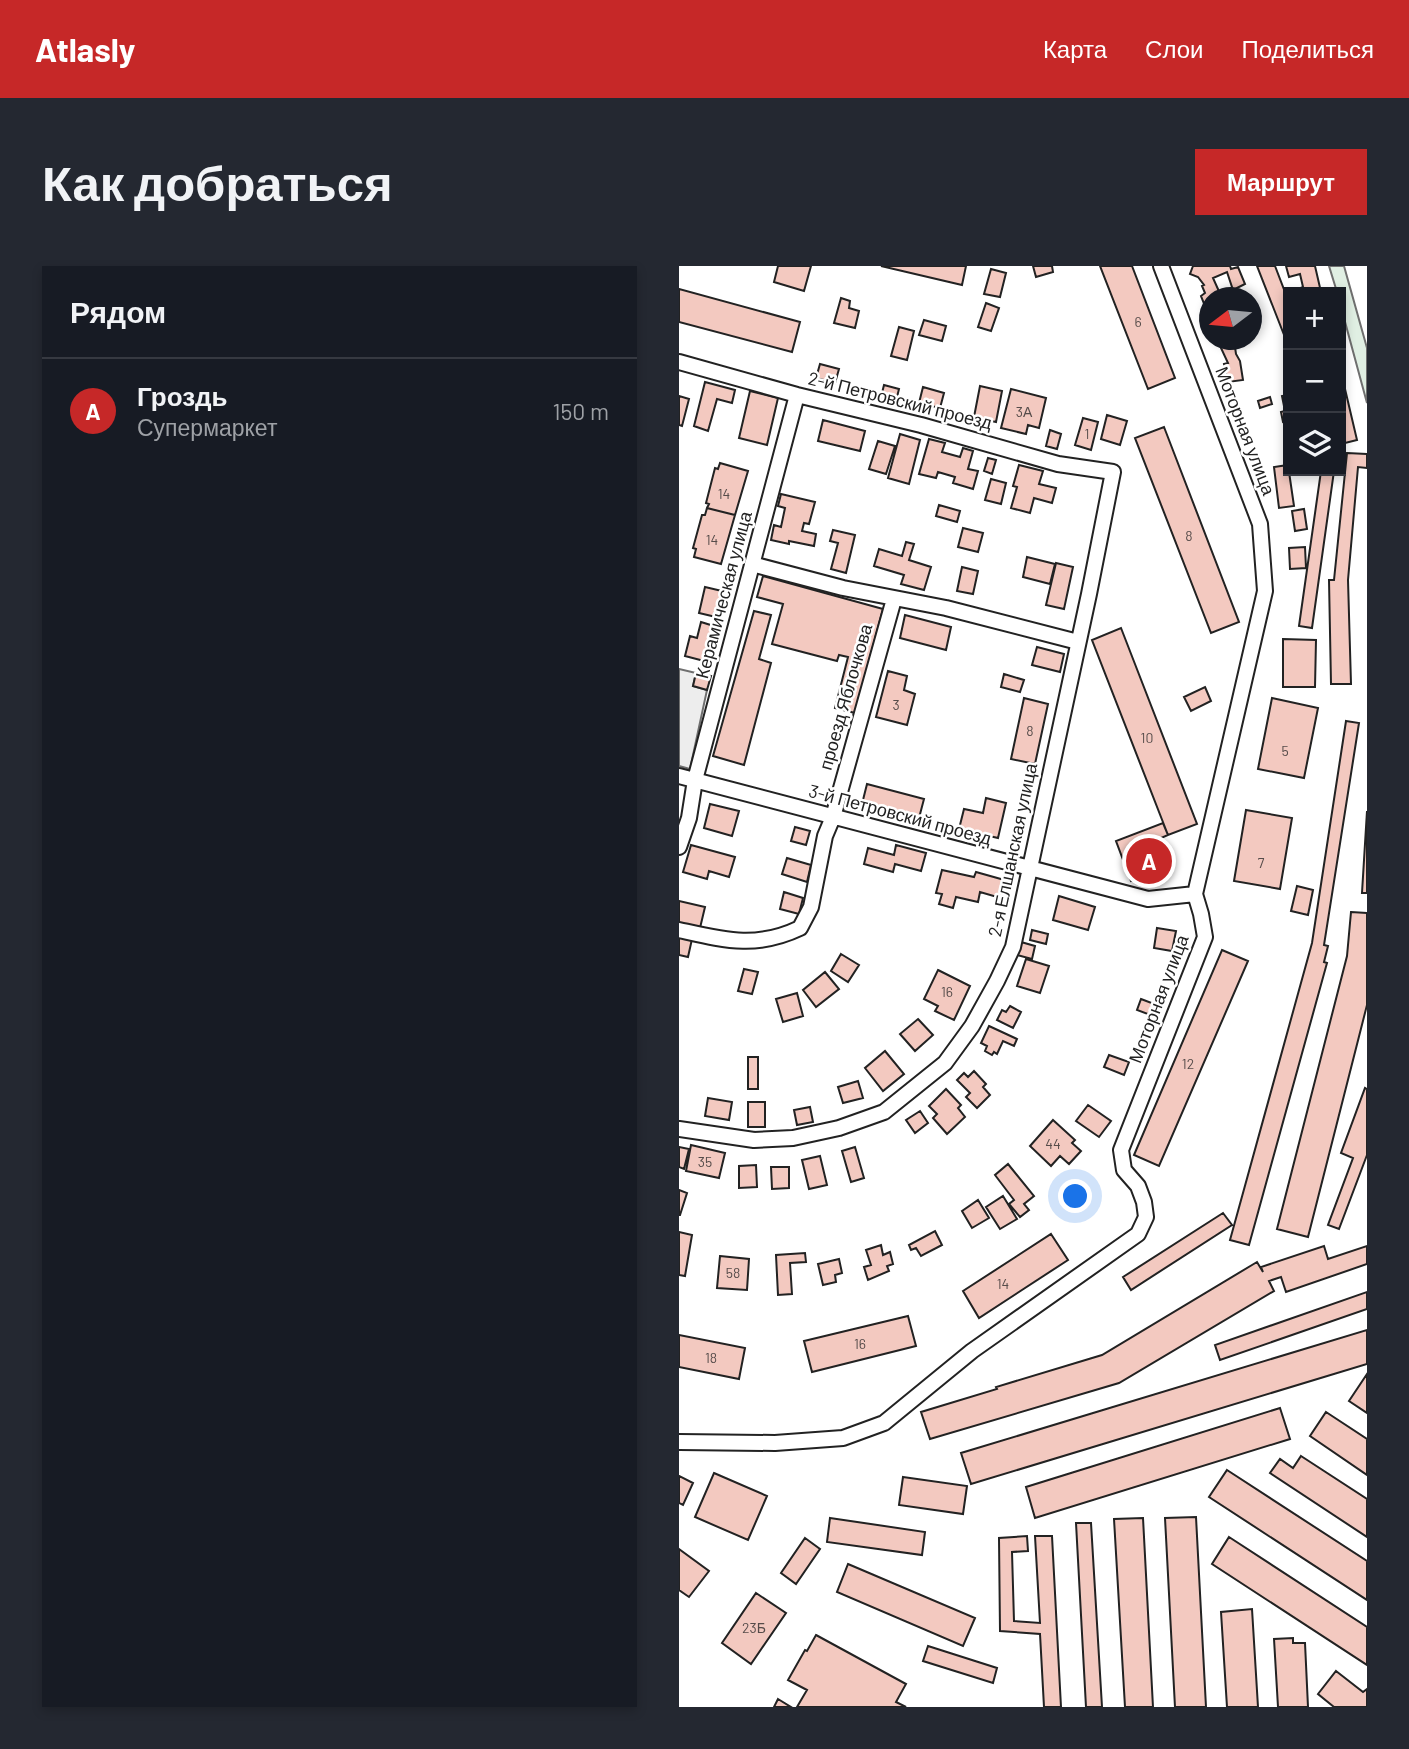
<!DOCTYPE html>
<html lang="ru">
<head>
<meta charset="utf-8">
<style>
  body { margin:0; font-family:Barlow,sans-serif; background:#242831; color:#f1f3f6 }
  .controls { position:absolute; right:21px; top:21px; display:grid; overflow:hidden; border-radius:0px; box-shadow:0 4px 10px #0003 }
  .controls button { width:63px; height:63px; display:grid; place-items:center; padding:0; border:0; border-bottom:2px solid #363941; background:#171b24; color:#f1f3f6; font:35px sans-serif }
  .compass { position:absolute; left:520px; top:21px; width:63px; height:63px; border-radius:50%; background:#171b24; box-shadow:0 4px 10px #0003; rotate:254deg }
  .you { position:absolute; left:397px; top:931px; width:24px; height:24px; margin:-18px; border:5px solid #fff; border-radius:50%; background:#1a73e8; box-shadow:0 0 0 10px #1a73e833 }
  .badge { display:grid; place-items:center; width:46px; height:46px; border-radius:50%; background:#c62828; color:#fff; font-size:23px; font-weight:700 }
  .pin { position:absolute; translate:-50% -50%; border:4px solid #fff; box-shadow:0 2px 7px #0006 }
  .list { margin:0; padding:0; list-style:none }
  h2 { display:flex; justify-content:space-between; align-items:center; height:91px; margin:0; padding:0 28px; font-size:30px }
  h2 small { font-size:23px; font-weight:400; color:#9ea1a6 }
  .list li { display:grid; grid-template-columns:46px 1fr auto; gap:21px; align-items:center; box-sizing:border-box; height:105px; padding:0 28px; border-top:2px solid #363941 }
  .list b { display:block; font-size:26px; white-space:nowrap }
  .list p { margin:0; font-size:23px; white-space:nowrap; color:#9ea1a6 }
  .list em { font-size:23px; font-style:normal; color:#9ea1a6 }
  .icon { flex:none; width:38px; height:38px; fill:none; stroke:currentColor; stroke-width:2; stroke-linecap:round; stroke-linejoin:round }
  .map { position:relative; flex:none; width:688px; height:1441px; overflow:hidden; border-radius:0px }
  header { display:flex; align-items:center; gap:42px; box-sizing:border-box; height:98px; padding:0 35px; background:#c62828; color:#fff }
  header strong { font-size:33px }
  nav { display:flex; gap:38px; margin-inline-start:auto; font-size:24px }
  .intro { display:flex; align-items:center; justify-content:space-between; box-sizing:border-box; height:168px; padding:0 42px }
  h1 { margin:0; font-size:49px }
  .button { padding:18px 32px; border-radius:0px; background:#c62828; color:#fff; font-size:24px; font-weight:700 }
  main { display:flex; gap:42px; padding:0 42px }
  aside { flex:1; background:#171b24; border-radius:0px; box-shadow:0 4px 10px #0003 }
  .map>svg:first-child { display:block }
  .green { fill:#e0efe3; stroke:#6f6f6f; stroke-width:2 }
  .parking { fill:#ededed; stroke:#6f6f6f; stroke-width:2 }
  .building { fill:#f3c9c0; stroke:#222; stroke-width:2 }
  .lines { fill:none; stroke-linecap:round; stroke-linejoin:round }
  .street-casing { stroke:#222; stroke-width:18 }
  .street { stroke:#fff; stroke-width:14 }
  .labels { text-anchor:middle; stroke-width:5; stroke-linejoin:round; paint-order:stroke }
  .number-label { font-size:14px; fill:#564c4a }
  .street-label { font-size:18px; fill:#222; stroke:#fff }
</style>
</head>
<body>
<header>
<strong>Atlasly</strong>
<nav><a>Карта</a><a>Слои</a><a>Поделиться</a></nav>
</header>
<div class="intro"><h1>Как добраться</h1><a class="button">Маршрут</a></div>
<main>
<aside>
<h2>Рядом<small></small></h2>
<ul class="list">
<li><span class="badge">A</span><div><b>Гроздь</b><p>Супермаркет</p></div><em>150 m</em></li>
</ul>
</aside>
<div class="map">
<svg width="688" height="1441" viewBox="0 0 688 1441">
  <rect width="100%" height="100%" fill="#fff"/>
  <path class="green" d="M650,0h15l23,82v55l-26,-96v-15h-4z"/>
  <path class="parking" d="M0,403l17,4 -3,13 14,4 -17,79 -11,-3z"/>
  <path class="building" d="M99,0h33l-7,25 -30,-9z
    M202,0h85l-4,19z
    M354,0h19l1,6 -17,5z
    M421,0h32l43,112 -27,11z
    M514,0h37l1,3 7,-2 7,17 -12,6 -6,-18 -14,6 9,20h-13v6l-4,2 -4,-10 4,-3 -3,-7 2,-1 -6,-8 -8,-3z
    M578,0h18l13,34v45z
    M607,0h29l6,26h-24l-1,-2 7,-3 -3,-13 -11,3z
    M312,3l15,4 -6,24 -16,-3z
    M0,23l121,33 -8,30 -113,-30z
    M162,32l9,3 -1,7 10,3 -4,17 -21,-5z
    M307,37l13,5 -8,23 -13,-4z
    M245,54l22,6 -4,15 -23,-6z
    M220,61l15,4 -7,29 -16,-4z
    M548,74h7l2,14 4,7 3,19 -15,2 -4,-18 4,-1 -7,-15 2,-1 -1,-6z
    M141,98l19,5 -4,14 -19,-5z
    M662,106l16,68 -16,4z
    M26,116l30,8 -3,13 -15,-4 -9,32 -14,-5z
    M205,119l15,4 -4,16 -15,-4z
    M301,120l22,5 -6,31 -22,-5z
    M244,121l21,6 -4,15 -21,-5z
    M332,123l35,9 -7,30 -11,-3 -2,9 -25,-6z
    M71,125l28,7 -11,47 -28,-7z
    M609,129v38l-2,-12 -3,1 -2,-10 4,-1 -3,-15z
    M0,130l10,3 -7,27 -3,-1z
    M591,131l2,7 -12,4 -2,-7z
    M428,149l20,6 -7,24 -19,-6z
    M404,152l15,4 -7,28 -16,-5z
    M144,154l42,11 -5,20 -42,-10z
    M485,161l75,195 -28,11 -76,-195z
    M371,164l11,4 -4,15 -11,-3z
    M221,168l20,6 -11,44 -21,-6z
    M250,173l16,4 -3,9 18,5 3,-9 10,3 -5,18 10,2 -5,18 -20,-6 2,-6 -17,-5 -2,6 -17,-4z
    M199,175l17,5 -9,28 -17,-5z
    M668,187l20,1v14l-9,-1 -10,113 3,104h-20l-2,-104h5z
    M309,192l8,2 -4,14 -8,-3z
    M41,197l28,8 -13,44 -28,-7 2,-4 -3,-1 9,-35 3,1z
    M340,199l24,6 -4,13 17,4 -4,15 -18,-5 -4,15 -19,-5 6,-21 -4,-1z
    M609,199l6,41 -15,2 -5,-41z
    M642,205h13l-22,157 -13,-2z
    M312,213l15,4 -5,21 -16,-4z
    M102,228l34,8 -6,22 -5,-1 -2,8 14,3 -2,12 -25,-5v3l-18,-4 3,-15 7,2 4,-19 -7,-2z
    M260,239l21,6 -3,11 -21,-6z
    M28,242l28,7 -14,49 -27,-7 2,-8 -3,-1 9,-33h3z
    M625,243l3,20 -12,2 -3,-20z
    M284,262l20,5 -5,19 -20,-5z
    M154,264l22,5 -9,38 -15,-4 7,-26 -8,-2z
    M227,276l8,2 -5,16 22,7 -7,23 -23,-6 3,-9 -30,-9 5,-17 23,7z
    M626,281l1,21 -16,1 -1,-21z
    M348,291l28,7 -5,20 -27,-7z
    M377,297l17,4 -9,42 -18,-4z
    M283,301l16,4 -5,23 -16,-3z
    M84,310l120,33 -28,104 -20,-5 13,-51 -9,-2 -2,6 -65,-17 11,-40 -26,-7z
    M26,321l17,4 -6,26 -17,-4z
    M75,345l17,4 -12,44 12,4 -27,102 -31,-9z
    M226,349l46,12 -5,23 -46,-12z
    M22,356l16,5 -9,35 -23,-6 5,-20 7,2z
    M442,362l76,196 -29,11 -76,-195z
    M604,373l33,1 -1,47h-32z
    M358,381l27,7 -4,18 -28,-7z
    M209,405l19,5 -3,14 11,4 -8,31 -31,-8z
    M17,407l15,3 -4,14 -14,-4z
    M325,408l20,6 -4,12 -19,-5z
    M526,421l6,14 -20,10 -7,-14z
    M345,432l24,6 -13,60 -24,-5z
    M593,432l46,10 -14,70 -46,-9z
    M667,455l13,2 -35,222 4,1 -4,16 3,1 -78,282 -19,-5 82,-297z
    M188,518l57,15 -5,19 -57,-14z
    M307,532l20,5 -8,35 -39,-9 5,-20 19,4z
    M31,538l29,7 -7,25 -28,-8z
    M567,544l46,8 -12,71 -46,-8z
    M688,545v82h-5z
    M484,557l5,12 -7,3 10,27 -40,16 -15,-40z
    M116,561l15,4 -4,14 -15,-4z
    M12,579l44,12 -6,20 -20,-6 -2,8 -24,-7z
    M217,579l30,8 -5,18 -26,-7 -2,8 -29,-8 4,-16 26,7z
    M108,592l24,7 -4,17 -25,-8z
    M263,604l32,7 2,-5 32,9 -4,18 -24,-7 -2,10 -22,-5 -3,11 -14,-4 3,-10 -6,-1z
    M618,620l16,4 -5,25 -17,-4z
    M105,626l19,6 -4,16 -19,-5z
    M380,630l36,11 -7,23 -35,-10z
    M0,635l26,6 -5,21 -21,-5z
    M672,646l16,1v92l-59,232 -31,-8 70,-273z
    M478,662l19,3 -4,20 -18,-3z
    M353,664l16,4 -2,10 -16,-4z
    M0,670l13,3 -4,18 -9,-2z
    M342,676l14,4 -3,13 -15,-4z
    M543,684l26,11 -89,205 -25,-11z
    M162,688l18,11 -11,17 -17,-11z
    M347,693l23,7 -9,27 -23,-7z
    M65,703l14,3 -6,22 -14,-3z
    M259,704l32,16 -16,34 -19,-9 3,-5 -14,-7z
    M146,706l14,17 -23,18 -13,-17z
    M118,727l6,23 -20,6 -7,-23z
    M462,733l16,6 -4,11 -16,-6z
    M331,740l11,6 -8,16 -16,-8 5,-10 4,2z
    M239,753l15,16 -18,16 -15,-17z
    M310,760l28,13 -3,7 -11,-5 -6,13 -3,-2 -2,3 -7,-4 2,-5 -6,-3z
    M206,785l19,23 -21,17 -18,-23z
    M430,789l20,7 -5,13 -20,-8z
    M69,791h10v32h-10z
    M295,805l12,13 -3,3 7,8 -13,13 -11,-11 4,-4 -13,-13 7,-7 4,4z
    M179,815l5,17 -20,5 -5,-16z
    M686,822l2,1v66l-28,74 -11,-4 25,-67 -12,-5z
    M267,823l15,16 -3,3 7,9 -18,17 -14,-16 4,-4 -8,-8z
    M29,832l24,4 -3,18 -24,-4z
    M69,836h17v25h-17z
    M409,839l23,16 -12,16 -23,-16z
    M131,841l3,15 -16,3 -3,-15z
    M241,845l8,12 -13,10 -9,-13z
    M374,854l22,20 -3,3 9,8 -12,13 -9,-8 -9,10 -21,-20z
    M12,879l34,8 -6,25 -33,-7z
    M0,881l10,2 -5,20 -5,-2z
    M176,881l9,31 -13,4 -9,-31z
    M141,890l7,29 -18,4 -7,-29z
    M329,898l26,32 -10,8 5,6 -9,7 -11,-13 5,-4 -19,-25z
    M77,899l1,22 -18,1v-22z
    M92,901h18v21l-17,1z
    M0,924l8,3 -7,22h-1z
    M324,930l14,23 -17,10 -14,-22z
    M299,934l11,18 -17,10 -10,-17z
    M544,947l9,12 -101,65 -8,-13z
    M256,965l7,14 -21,11 -5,-8 -5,2 -2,-5z
    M0,966l13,3 -7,41 -6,-1z
    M372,968l17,26 -89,58 -16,-27z
    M202,979l2,10 7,-3 3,12 -6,2 2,5 -21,9 -4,-13 7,-2 -5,-15z
    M645,980l4,13 39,-13v18l-81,28 -5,-15 -12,4 5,10 -155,92 -189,56 -9,-27 76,-23 -1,-2 106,-32 155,-93 6,10 -2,-5z
    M126,987l1,9 -16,1 2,31 -14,1 -2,-40z
    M41,990l29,3 -2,31 -30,-2z
    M160,993l3,14 -7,2 1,7 -13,3 -5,-21z
    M688,1026v17l-147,51 -5,-15z
    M229,1050l8,30 -104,26 -8,-31z
    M688,1064v34l-396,120 -10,-31z
    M0,1069l66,13 -6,31 -60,-12z
    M688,1108v39l-18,-12z
    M601,1142l10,31 -255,79 -9,-31z
    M647,1146l41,27v36l-57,-39z
    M622,1190l66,43v38l-97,-64 10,-14 13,9z
    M548,1204l140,91v39l-158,-103z
    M35,1207l53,23 -19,44 -53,-23z
    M0,1210l14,7 -10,22 -4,-2z
    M224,1211l64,9 -4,28 -64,-9z
    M517,1251l10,190h-31l-10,-189z
    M151,1252l95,14 -3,23 -95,-13z
    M464,1252l10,189h-28l-11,-188z
    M397,1257h15l11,184h-16z
    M348,1270l1,15 -16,1 2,69 26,2 -5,-87h17l9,171h-17l-4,-73 -40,-3 -1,-93z
    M550,1271l138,90v38l-155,-101z
    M126,1272l15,11 -24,35 -15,-11z
    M0,1283l30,22 -20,26 -10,-7z
    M169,1298l127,54 -12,28 -126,-54z
    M77,1327l30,20 -35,51 -29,-21z
    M573,1343l6,98h-31l-6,-95z
    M137,1369l90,49 -10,18 10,5h-109l10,-17 -19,-10 17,-30 2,1z
    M614,1372v5h12l3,64h-30l-4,-68z
    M249,1380l69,22 -4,15 -70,-22z
    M657,1405l27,21 4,-3v18h-33l-16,-13z
    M99,1433l13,8h-17z"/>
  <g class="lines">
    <g class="street-casing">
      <path id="street" d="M0,96l118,33 124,30 137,39 55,8 -24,122 -76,353 -16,34 -25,45 -27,37 -61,49 -45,16 -46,10 -39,2 -75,-11
        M73,298l91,24 103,20 132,34
        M0,510l469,123 47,-5
        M0,581l10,-29 6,-38 102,-385
        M0,664c45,10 77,19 121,-2l11,-21 14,-71 8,-19 61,-218
        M0,1176l96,1 68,-5 41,-15 88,-72 166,-117 8,-17 -2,-15 -6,-16 -14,-16 -3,-20 84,-213 -4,-23 -6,-20 70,-303 -5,-67 -99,-258"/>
    </g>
    <use href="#street" class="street"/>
  </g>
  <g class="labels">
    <g class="number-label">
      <text x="459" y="61">6</text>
      <text x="345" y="151">3А</text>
      <text x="408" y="173">1</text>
      <text x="45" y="233">14</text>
      <text x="510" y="275">8</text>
      <text x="33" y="279">14</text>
      <text x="217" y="444">3</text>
      <text x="351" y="470">8</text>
      <text x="468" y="477">10</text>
      <text x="606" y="490">5</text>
      <text x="582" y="602">7</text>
      <text x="268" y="731">16</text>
      <text x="509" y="803">12</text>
      <text x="374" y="883">44</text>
      <text x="26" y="901">35</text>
      <text x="54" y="1012">58</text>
      <text x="324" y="1023">14</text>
      <text x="181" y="1083">16</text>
      <text x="32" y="1097">18</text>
      <text x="75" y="1367">23Б</text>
    </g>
    <g class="street-label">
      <text transform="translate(221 135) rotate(14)" y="6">2-й Петровский проезд</text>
      <text transform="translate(566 165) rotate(69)" y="6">Моторная улица</text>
      <text transform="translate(45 329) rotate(-75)" y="6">Керамическая улица</text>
      <text transform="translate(167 431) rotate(-74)" y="6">проезд Яблочкова</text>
      <text transform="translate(221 549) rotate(15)" y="6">3-й Петровский проезд</text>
      <text transform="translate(334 584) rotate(-78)" y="6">2-я Елшанская улица</text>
      <text transform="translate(480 733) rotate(-69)" y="6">Моторная улица</text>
    </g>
  </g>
</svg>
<div class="controls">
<button>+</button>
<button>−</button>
<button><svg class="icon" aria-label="layers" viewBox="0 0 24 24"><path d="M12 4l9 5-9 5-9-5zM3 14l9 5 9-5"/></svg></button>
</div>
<svg class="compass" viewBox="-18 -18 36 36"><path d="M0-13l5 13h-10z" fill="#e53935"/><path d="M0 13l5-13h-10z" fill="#9ea1a6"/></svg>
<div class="you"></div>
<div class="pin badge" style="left:470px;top:595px">A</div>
</div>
</main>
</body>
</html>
